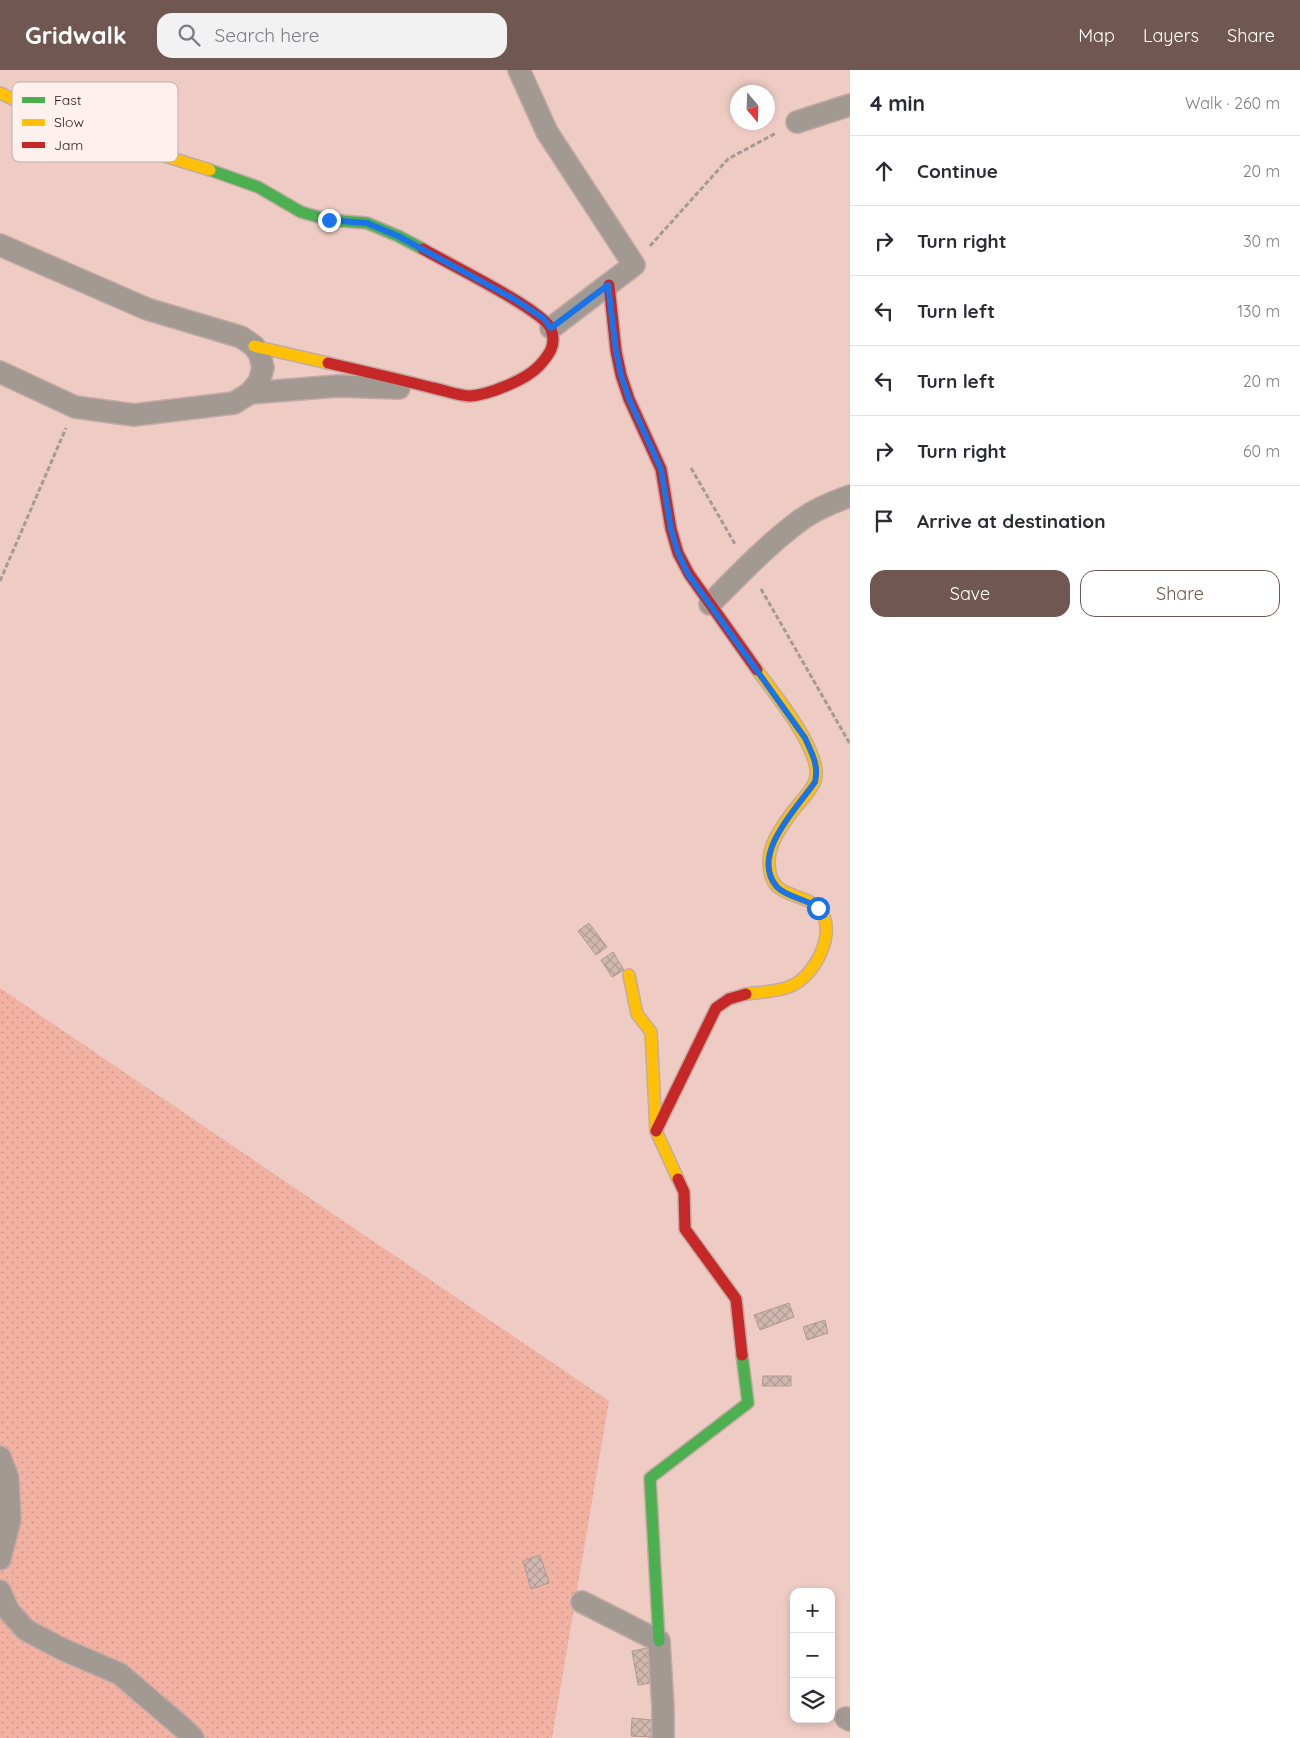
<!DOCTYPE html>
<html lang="en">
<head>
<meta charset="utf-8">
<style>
  body { margin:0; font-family:Quicksand,sans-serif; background:#f2f2f3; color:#2b2b33 }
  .controls { position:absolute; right:15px; bottom:15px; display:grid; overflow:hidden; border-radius:10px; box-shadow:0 2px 8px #0003 }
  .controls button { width:45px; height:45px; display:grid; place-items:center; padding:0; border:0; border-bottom:1px solid #e1e1e2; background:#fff; color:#2b2b33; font:25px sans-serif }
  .compass { position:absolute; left:730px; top:15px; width:45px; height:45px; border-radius:50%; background:#fff; box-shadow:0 2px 8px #0003; rotate:161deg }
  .stop { position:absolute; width:15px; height:15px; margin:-11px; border:4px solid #1a73e8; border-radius:50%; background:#fff }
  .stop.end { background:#1a73e8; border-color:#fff; box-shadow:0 1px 5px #0008 }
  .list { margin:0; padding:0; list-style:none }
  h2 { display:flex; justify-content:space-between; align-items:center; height:65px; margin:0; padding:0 20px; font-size:21px }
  h2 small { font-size:16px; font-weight:400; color:#7c7c81 }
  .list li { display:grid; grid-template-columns:32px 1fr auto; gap:15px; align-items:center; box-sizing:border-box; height:70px; padding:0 20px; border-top:1px solid #e1e1e2 }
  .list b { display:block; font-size:19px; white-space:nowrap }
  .list em { font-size:16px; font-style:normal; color:#7c7c81 }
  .actions { display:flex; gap:10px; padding:15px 20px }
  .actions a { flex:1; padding:11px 0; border:1px solid #715751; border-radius:15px; text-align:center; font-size:18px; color:#715751 }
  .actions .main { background:#715751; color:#fff }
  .icon { flex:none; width:28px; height:28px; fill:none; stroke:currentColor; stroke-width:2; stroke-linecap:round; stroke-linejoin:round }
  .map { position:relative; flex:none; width:850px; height:1668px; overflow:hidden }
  header { display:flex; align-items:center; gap:30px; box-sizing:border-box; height:70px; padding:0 25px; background:#715751; color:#fff }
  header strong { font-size:24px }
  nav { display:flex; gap:28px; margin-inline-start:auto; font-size:18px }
  .search { width:350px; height:45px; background:#f2f2f3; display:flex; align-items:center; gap:12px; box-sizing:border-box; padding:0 18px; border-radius:15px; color:#7c7c81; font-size:19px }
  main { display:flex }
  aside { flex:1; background:#fff }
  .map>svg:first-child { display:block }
  .grass { fill:url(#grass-dots) }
  .building { fill:url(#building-cross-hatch); stroke:#b29990 }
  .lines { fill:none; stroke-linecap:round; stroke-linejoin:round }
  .street-casing { stroke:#c4aaa4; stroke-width:24 }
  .fast-casing { stroke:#c4aaa4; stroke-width:14 }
  .slow-casing { stroke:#c4aaa4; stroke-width:14 }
  .jam-casing { stroke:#c4aaa4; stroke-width:14 }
  .path { stroke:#a79994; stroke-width:3; stroke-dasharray:5 2.5; stroke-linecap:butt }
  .street { stroke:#a29993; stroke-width:21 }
  .fast { stroke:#4caf50; stroke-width:11 }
  .slow { stroke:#ffc107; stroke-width:11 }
  .jam { stroke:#c62828; stroke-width:11 }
  .route { stroke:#1a73e8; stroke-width:6 }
  .key { fill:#fdf0ed; stroke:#bfafac; stroke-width:1 }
  .key-label { font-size:14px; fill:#2e1813 }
</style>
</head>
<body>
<header>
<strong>Gridwalk</strong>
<div class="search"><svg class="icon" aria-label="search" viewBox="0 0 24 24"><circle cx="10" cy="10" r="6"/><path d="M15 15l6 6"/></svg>Search here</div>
<nav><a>Map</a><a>Layers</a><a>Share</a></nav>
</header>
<main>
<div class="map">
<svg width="850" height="1668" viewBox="0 0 850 1668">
  <defs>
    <pattern id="grass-dots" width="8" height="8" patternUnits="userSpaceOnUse" patternTransform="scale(1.25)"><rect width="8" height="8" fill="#f1b2a3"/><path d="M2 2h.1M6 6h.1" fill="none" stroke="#cf988b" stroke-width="1.8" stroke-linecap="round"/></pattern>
    <pattern id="building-cross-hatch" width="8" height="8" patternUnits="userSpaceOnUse" patternTransform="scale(1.25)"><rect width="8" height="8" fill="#d0b8af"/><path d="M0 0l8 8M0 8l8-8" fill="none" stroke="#b39d96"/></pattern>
  </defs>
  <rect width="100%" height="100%" fill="#eeccc4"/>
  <path class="grass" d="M0,918l609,413 -57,337h-552z"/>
  <path class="building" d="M589,853l18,24 -11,8 -18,-24z
    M613,882l11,18 -12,7 -11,-17z
    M789,1233l5,14 -34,13 -6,-15z
    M825,1250l3,13 -21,7 -4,-13z
    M763,1306h28v10h-29z
    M540,1485l9,28 -18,6 -8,-28z
    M652,1577l6,35 -20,3 -6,-34z
    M632,1648l20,2 -1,17 -20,-1z"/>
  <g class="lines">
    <g class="street-casing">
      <path id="street" d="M519,0l28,62 87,133 -83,63
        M797,52l53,-17
        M0,175l147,64 94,28 13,9 6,9 3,13 -4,14 -9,11 -16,10 -100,12 -59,-8 -75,-35
        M250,323l87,-7 62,2
        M710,534c28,-28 56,-58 88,-82 14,-11 35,-20 52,-26
        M0,1387l8,21 2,42 -10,39
        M0,1521l8,19 18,20 36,19 58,25 63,54 10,10
        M582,1532l77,39 4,67v30
        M846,1648l4,2"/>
    </g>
    <g class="fast-casing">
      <path id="fast" d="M210,100l48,17 43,25 28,8 38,3 31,13 25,13
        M659,1571l-9,-163 98,-75 -6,-48"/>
    </g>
    <g class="slow-casing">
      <path id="slow" d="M0,23l71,34 139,43
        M254,276l74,17
        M629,905l8,39 14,18 5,99 22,48
        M746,924c15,-2 31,-2 45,-8 23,-9 47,-54 29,-76 -18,-21 -51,-8 -51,-48 0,-18 11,-33 21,-47 7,-10 21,-23 25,-34 10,-27 -42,-89 -58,-111"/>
    </g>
    <g class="jam-casing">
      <path id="jam" d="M609,215l7,66 5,24 8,24 32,70 10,60 7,24 11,21 68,96
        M328,293c35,8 70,16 105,25 11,2 25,8 37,8 18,-1 56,-16 69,-30 10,-11 18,-21 12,-37 -7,-19 -106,-67 -128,-80
        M656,1061l60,-123 13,-9 17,-5
        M678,1109l6,13 1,37 51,70 6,56"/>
    </g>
    <path class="path" d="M650,176l78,-87 48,-26
      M691,398l44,76
      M0,511l66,-153
      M761,519l89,155"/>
    <use href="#street" class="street"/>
    <use href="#fast" class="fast"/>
    <use href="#slow" class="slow"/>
    <use href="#jam" class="jam"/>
  </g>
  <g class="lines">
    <path class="route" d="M329,150l38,3 31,13 116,63 29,19 8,10 57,-43 8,66 5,24 8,24 32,70 10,60 7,24 10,21 117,164c7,16 14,27 10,44 -18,26 -66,73 -38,105 9,10 30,12 41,21"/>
  </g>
  <rect x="12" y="12" width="166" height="80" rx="8" class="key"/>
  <rect x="22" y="27" width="23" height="6" fill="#4caf50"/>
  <rect x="22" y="49" width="23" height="7" fill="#ffc107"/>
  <rect x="22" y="72" width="23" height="6" fill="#c62828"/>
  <g class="key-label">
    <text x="54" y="35">Fast</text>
    <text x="54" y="57">Slow</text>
    <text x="54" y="80">Jam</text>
  </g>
</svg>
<div class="controls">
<button>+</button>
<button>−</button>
<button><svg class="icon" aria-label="layers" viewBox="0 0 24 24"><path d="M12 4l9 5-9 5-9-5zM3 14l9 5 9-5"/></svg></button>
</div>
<svg class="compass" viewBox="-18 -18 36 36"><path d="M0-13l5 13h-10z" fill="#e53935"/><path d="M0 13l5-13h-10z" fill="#7c7c81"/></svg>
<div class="stop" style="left:818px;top:838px"></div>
<div class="stop end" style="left:329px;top:150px"></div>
</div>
<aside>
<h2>4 min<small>Walk · 260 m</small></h2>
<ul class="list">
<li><svg class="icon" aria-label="ahead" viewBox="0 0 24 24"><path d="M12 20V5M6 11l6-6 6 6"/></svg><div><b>Continue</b></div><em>20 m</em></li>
<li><svg class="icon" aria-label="right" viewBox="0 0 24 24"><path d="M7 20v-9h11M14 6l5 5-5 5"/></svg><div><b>Turn right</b></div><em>30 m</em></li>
<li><svg class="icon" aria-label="left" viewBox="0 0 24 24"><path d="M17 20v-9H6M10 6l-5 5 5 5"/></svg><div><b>Turn left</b></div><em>130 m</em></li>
<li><svg class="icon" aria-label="left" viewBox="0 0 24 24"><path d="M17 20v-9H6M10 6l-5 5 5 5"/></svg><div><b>Turn left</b></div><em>20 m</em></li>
<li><svg class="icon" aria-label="right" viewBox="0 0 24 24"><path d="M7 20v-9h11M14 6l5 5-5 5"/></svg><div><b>Turn right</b></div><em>60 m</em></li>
<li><svg class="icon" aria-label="arrive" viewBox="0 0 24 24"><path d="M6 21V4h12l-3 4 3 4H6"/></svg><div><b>Arrive at destination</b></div></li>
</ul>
<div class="actions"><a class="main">Save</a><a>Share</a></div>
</aside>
</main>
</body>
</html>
